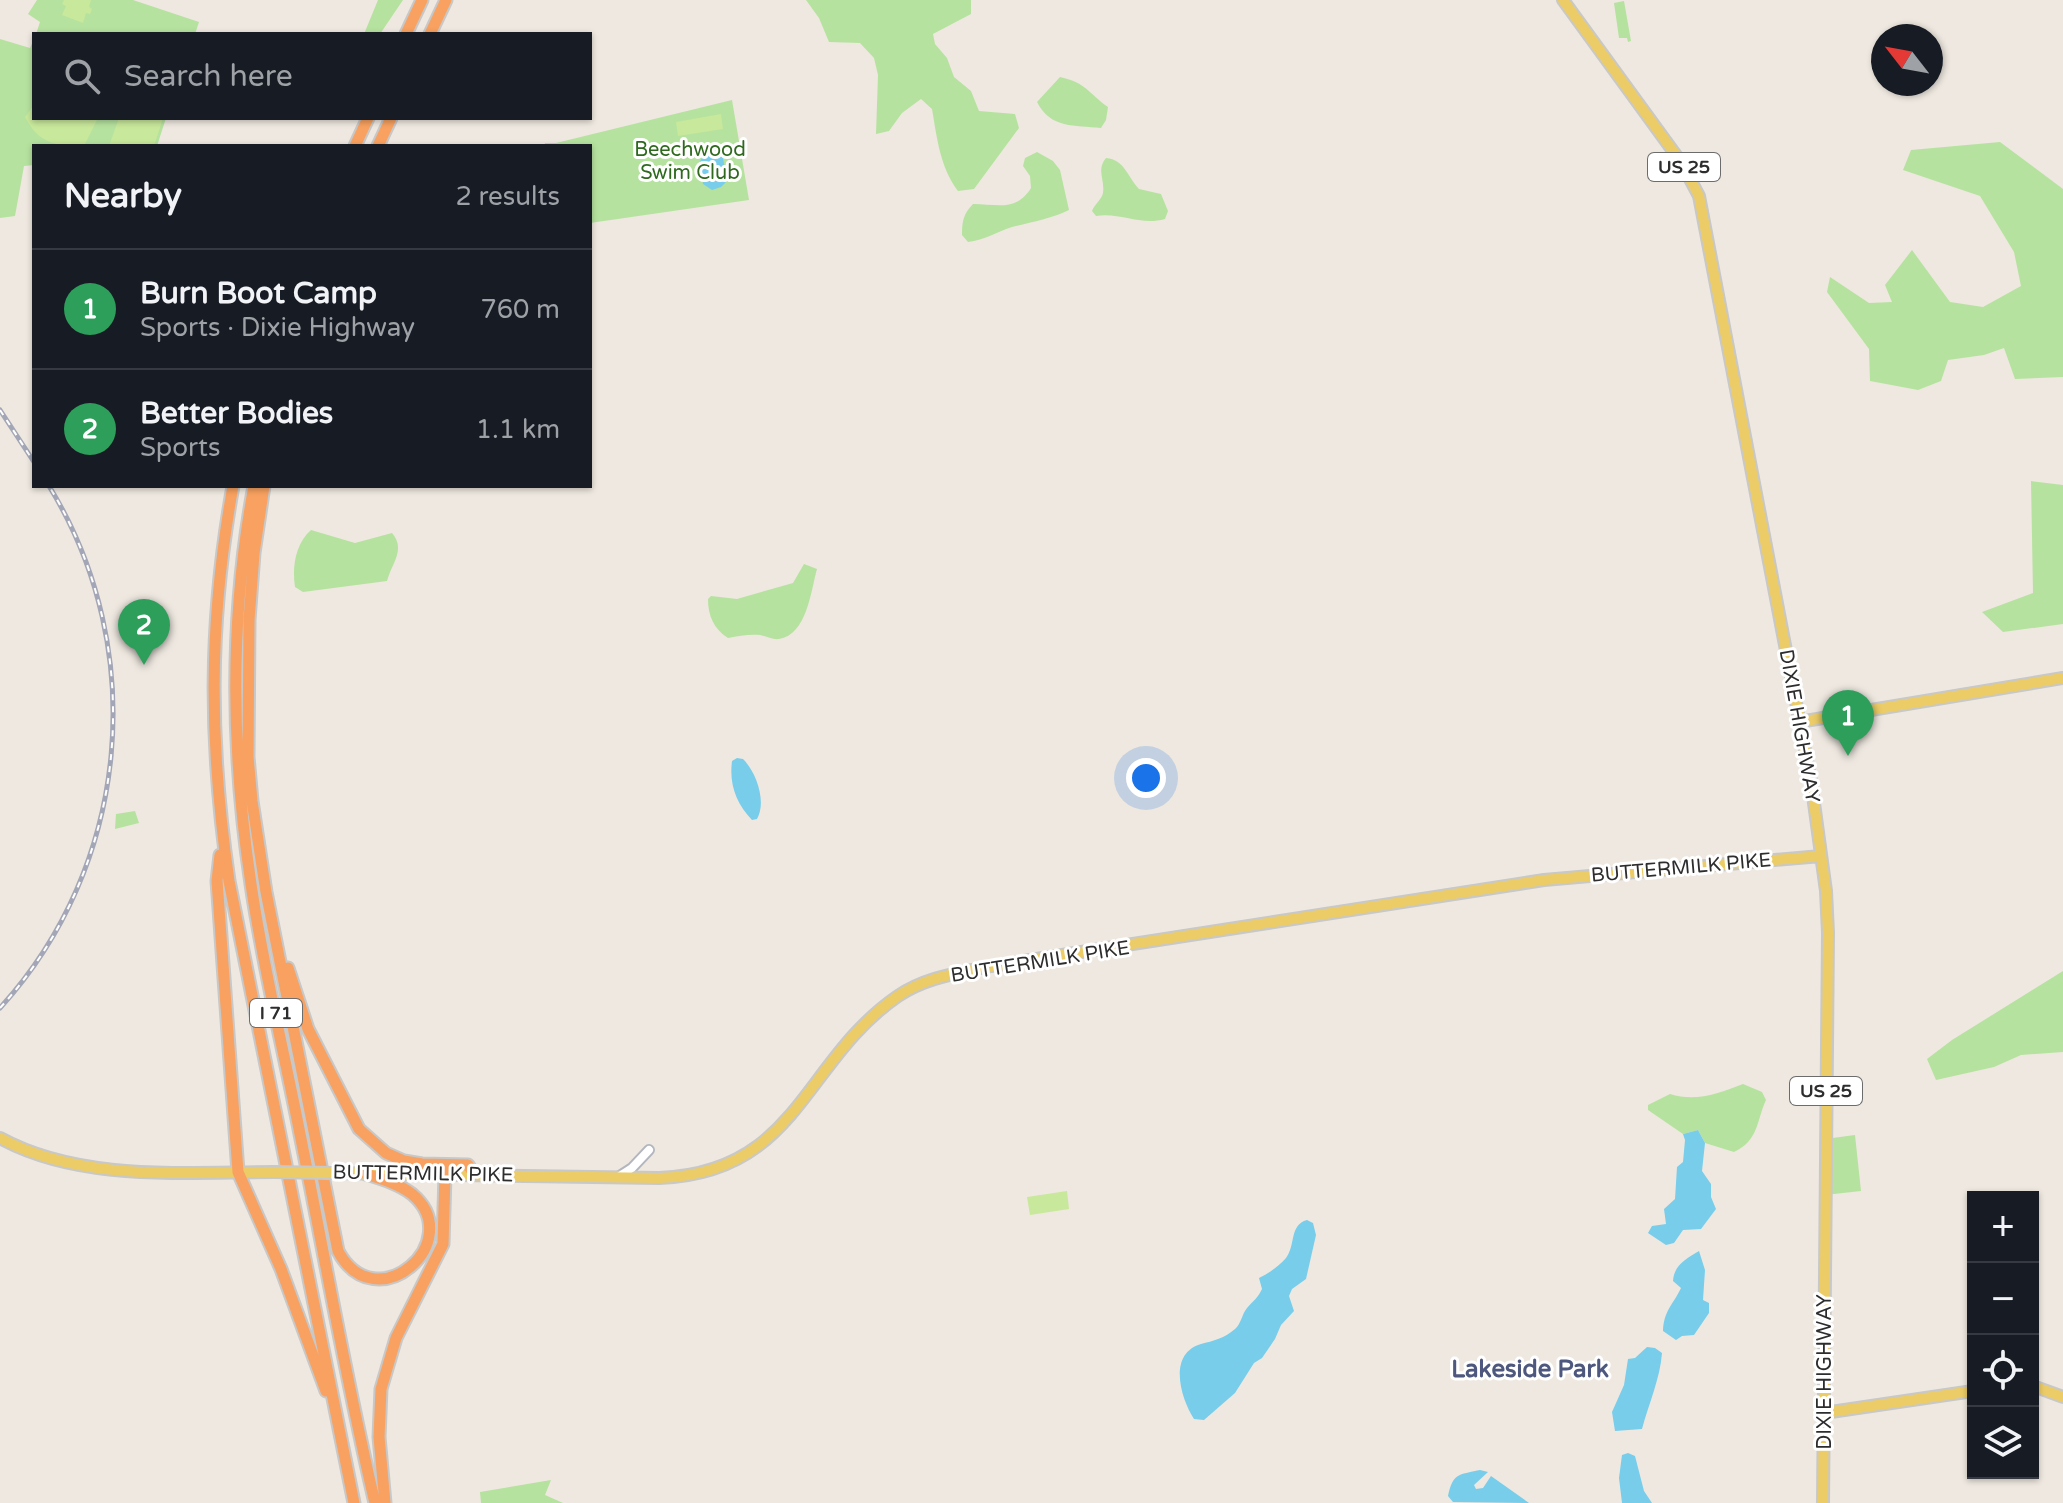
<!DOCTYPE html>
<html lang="en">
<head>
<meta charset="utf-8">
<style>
  body { margin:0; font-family:"Varela Round",sans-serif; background:#20242c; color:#f1f3f6 }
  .controls { position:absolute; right:24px; bottom:24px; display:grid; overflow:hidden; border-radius:0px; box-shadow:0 2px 6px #0004 }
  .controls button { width:72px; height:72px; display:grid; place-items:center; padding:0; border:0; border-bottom:2px solid #363941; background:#171b24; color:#f1f3f6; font:40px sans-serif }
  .compass { position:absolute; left:1871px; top:24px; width:72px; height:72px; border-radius:50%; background:#171b24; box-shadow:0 2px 6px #0004; rotate:301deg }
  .you { position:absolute; left:1146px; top:778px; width:28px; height:28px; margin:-20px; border:6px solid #fff; border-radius:50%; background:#1a73e8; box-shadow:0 0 0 12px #1a73e833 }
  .badge { display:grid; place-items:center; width:52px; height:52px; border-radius:50%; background:#b45309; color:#fff; font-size:26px; font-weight:700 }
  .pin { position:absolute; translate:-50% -66px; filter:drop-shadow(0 2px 4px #0008) }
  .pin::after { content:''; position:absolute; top:42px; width:28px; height:24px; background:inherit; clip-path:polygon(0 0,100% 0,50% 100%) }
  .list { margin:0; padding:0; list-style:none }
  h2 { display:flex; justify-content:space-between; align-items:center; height:104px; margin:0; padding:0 32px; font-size:34px }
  h2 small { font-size:26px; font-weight:400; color:#9ea1a6 }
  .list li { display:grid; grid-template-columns:52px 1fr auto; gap:24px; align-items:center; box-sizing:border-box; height:120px; padding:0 32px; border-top:2px solid #363941 }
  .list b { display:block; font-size:30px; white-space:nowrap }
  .list p { margin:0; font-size:26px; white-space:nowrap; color:#9ea1a6 }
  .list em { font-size:26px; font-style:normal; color:#9ea1a6 }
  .icon { flex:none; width:44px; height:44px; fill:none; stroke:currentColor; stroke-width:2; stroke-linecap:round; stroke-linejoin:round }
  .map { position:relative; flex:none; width:2063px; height:1503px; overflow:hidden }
  .search { position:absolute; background:#171b24; box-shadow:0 2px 6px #0004; left:32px; top:32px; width:560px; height:88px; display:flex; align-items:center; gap:20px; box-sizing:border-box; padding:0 28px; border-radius:0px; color:#9ea1a6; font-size:30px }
  .panel { position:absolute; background:#171b24; box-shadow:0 2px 6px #0004; left:32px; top:144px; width:560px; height:344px; border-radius:0px }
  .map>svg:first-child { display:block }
  .green { fill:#b6e29f }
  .pitch { fill:#c8e89b }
  .water { fill:#78cdeb }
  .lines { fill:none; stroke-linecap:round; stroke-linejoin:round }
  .minor-casing { stroke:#b3b6bf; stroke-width:12 }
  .major-casing { stroke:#c8c8c8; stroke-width:14 }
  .highway-casing { stroke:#c8c8c8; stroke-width:15 }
  .minor { stroke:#fff; stroke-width:8 }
  .major { stroke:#eccc67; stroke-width:10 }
  .highway { stroke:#f8a160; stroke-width:11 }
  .rail-casing { stroke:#a3a6b6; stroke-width:5 }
  .rail { stroke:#fff; stroke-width:2; stroke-dasharray:6; stroke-linecap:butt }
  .major-bridge-casing { stroke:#c8c8c8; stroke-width:14; stroke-linecap:butt }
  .major-bridge { stroke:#eccc67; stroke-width:10 }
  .labels { text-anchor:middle; stroke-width:6; stroke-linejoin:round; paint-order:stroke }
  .shield { fill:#fff; stroke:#6c6c6c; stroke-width:2 }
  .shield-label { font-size:18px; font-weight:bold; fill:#2d2d2d }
  .park-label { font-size:20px; fill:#2e691e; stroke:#fff }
  .street-label { font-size:20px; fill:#2d2d2d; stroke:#fff }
  .quarter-label { font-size:24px; font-weight:bold; fill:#4e577d; stroke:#fff }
</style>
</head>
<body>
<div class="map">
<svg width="2063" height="1503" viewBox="0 0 2063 1503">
  <rect width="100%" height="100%" fill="#eee8e0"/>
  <path class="green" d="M37,0h96l66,22 -4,12h-159l4,-12 -12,-8z
    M378,0h25l-23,34h-16z
    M806,0h165v14l-38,20 2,10 12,14 7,19 17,14 8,20 36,3 4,14 -45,61 -16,2c-18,-24 -21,-53 -26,-82l-11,-10 -19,14 -13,18 -13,3 2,-59 -4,-17 -14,-15 -31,-1 -10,-24z
    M1624,1l7,40 -3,1 -1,-4h-8l-5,-35z
    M0,39l30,9 4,-9v79h132l-9,28h-123v19l-10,1 -9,50 -15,2z
    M1060,77c27,6 28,16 48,30l-2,13 -5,8c-27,-3 -50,1 -64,-26z
    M732,100l17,100 -159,23v-77h-46l1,-3h11z
    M2000,142l63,47v188l-48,2 -11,-31 -20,7 -36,5 -7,21 -23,9 -48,-9 -1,-32 -42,-57 3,-15 39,26 23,-1 -7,-17 27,-35 38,52 33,5 38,-21 -7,-34 -34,-56 -77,-26 8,-20z
    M1037,152l16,9 7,9 9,40c-19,9 -37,12 -57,17 -16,5 -27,13 -44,15l-6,-7c0,-13 1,-21 11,-31 24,0 43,8 58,-16l-1,-12 -7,-10 2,-8z
    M1106,158c19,2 21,18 33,31l22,5 7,17 -3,8c-25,7 -45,-7 -69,-3l-4,-5c2,-6 10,-12 11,-18 2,-14 -7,-23 3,-35z
    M2031,481l32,4v139l-60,8 -21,-20 51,-19z
    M311,530l44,13 37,-10c14,16 0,30 -5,48l-84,11 -8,-5c-3,-19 0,-43 16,-57z
    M804,564l13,5c-6,21 -10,66 -38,70 -6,1 -13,-3 -19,-4 -11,-1 -21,1 -32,3 -14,-9 -20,-22 -20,-39l3,-3 26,3 56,-16z
    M135,811l4,12 -24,6 1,-15z
    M2063,971v81l-42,3 -27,12 -58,13 -9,-21 25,-19z
    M1743,1084l19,8 4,8c-10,22 -7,40 -32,52l-29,-9 -7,-13 -15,4 -35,-24v-5l22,-11c25,8 48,0 73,-10z
    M1855,1135l6,56 -36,4v-56z
    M551,1480l-6,15 18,8h-82l-1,-11z"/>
  <path class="pitch" d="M64,0h27l-2,7 3,2 -2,5 -4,-1 -3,10 -21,-8 4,-9 -4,-2z
    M34,105v13h64l-14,28c-28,0 -45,-2 -59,-29z
    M721,114l2,15 -45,7 -2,-14z
    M119,118h44l-9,28h-45z
    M1067,1191l2,18 -39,6 -3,-18z"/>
  <path class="water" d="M715,151l8,7 4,23 -6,6 -9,3 -9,-6 -3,-23 6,-8z
    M737,758l6,1c13,13 24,42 14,60l-5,1c-16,-17 -23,-36 -20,-59z
    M1698,1130l7,13 -3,28 9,13v13l5,12 -15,20 -18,1 -9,13 -8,2 -18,-12 4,-7 14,-2 -2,-15 11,-10 2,-32 6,-5 2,-22 -2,-6z
    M1307,1220l6,3 3,12 -10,44 -14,10 -3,7 5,15 -13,14 -6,14 -13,19 -8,5 -19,30 -31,27 -10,-1c-13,-20 -27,-65 7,-75 12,-3 24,-6 34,-15 6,-5 7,-15 12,-21 6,-7 11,-10 15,-19l-3,-11c10,-5 19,-11 27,-20 10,-13 3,-33 21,-38z
    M1699,1251l6,19 -2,30 6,3v10l-15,22 -12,1 -6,4 -13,-9c1,-21 10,-26 18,-43l-8,-7c1,-16 13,-22 26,-30z
    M1647,1347l8,1 7,5c-2,26 -13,50 -20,76l-27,2 -3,-19 12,-27 4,-26 7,-1z
    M1628,1453l7,3 9,35 8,12h-30l-3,-25 3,-23z
    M1480,1470l8,2 -14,13 2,4 7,-1 8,-12 38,27 -76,-1 -5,-6c5,-23 10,-21 32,-26z"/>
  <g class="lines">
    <g class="minor-casing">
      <path id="minor" d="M618,1177l14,-9 17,-18"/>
    </g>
    <g class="major-casing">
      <path id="major" d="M1563,0l118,162 18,34 112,585 15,110 2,42 -5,570
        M1799,722l264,-44
        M0,1138c80,44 185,34 274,34
        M332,1173l327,5c139,-5 144,-117 239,-182 28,-19 61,-23 93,-30l553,-86 277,-24
        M2033,1386l30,11
        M1824,1413l149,-22"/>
    </g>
    <g class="highway-casing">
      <path id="highway" d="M406,34l16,-34
        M430,34l16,-34
        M355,146l13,-28
        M378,146l13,-28
        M233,486c-25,138 -24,257 -4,395l125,622
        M254,486c-25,133 -23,265 -3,398 12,84 33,167 49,250 25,123 46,247 75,369
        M264,486l-10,67 -5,67 -1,137 4,44 14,91 72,359c38,71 130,-10 74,-57 -13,-10 -30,-15 -46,-20
        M220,855l-3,26 21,291 43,97 45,122
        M288,968l20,61 51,100 27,24 18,8 18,3 46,1 6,9
        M385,1503l-6,-66 2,-48 15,-51 47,-94 2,-70"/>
    </g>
    <use href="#minor" class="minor"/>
    <use href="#major" class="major"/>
    <use href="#highway" class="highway"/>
    <g class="rail-casing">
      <path id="rail" d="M0,410l34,52
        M0,1008c130,-142 150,-358 49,-522"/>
    </g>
    <use href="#rail" class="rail"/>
    <g class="major-bridge-casing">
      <path id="major-bridge" d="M274,1172l58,1"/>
    </g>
    <use href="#major-bridge" class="major-bridge"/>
  </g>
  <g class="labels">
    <g class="shield">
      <rect x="1648" y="153" width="72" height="28" rx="6"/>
      <rect x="250" y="999" width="52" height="28" rx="6"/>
      <rect x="1790" y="1077" width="72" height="28" rx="6"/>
    </g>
    <g class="shield-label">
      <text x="1684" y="173">US 25</text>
      <text x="276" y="1019">I 71</text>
      <text x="1826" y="1097">US 25</text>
    </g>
    <g class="park-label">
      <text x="690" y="156">Beechwood<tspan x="690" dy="23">Swim Club</tspan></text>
    </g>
    <g class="street-label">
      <text transform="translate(1800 726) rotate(80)" y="7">DIXIE HIGHWAY</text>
      <text transform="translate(1681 867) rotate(-5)" y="7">BUTTERMILK PIKE</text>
      <text transform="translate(1040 961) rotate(-9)" y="7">BUTTERMILK PIKE</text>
      <text transform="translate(423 1173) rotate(1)" y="7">BUTTERMILK PIKE</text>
      <text transform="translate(1824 1372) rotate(-90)" y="7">DIXIE HIGHWAY</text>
    </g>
    <g class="quarter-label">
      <text x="1530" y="1377">Lakeside Park</text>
    </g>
  </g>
</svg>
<div class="controls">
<button>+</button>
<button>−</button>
<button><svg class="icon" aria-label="locate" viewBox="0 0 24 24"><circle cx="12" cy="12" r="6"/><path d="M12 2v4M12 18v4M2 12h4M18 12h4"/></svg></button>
<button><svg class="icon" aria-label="layers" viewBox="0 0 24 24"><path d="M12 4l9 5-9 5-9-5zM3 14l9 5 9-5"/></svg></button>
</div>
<svg class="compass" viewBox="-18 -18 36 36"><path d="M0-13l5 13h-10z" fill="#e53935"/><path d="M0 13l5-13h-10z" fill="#9ea1a6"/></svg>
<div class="you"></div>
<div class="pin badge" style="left:1848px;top:756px;background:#2e9e5b">1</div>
<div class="pin badge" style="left:144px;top:665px;background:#2e9e5b">2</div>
<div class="search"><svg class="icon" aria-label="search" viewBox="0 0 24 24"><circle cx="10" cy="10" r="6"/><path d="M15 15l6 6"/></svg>Search here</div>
<section class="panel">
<h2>Nearby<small>2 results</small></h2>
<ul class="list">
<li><span class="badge" style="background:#2e9e5b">1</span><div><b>Burn Boot Camp</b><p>Sports · Dixie Highway</p></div><em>760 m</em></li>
<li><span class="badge" style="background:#2e9e5b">2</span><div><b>Better Bodies</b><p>Sports</p></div><em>1.1 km</em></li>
</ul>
</section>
</div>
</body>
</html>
